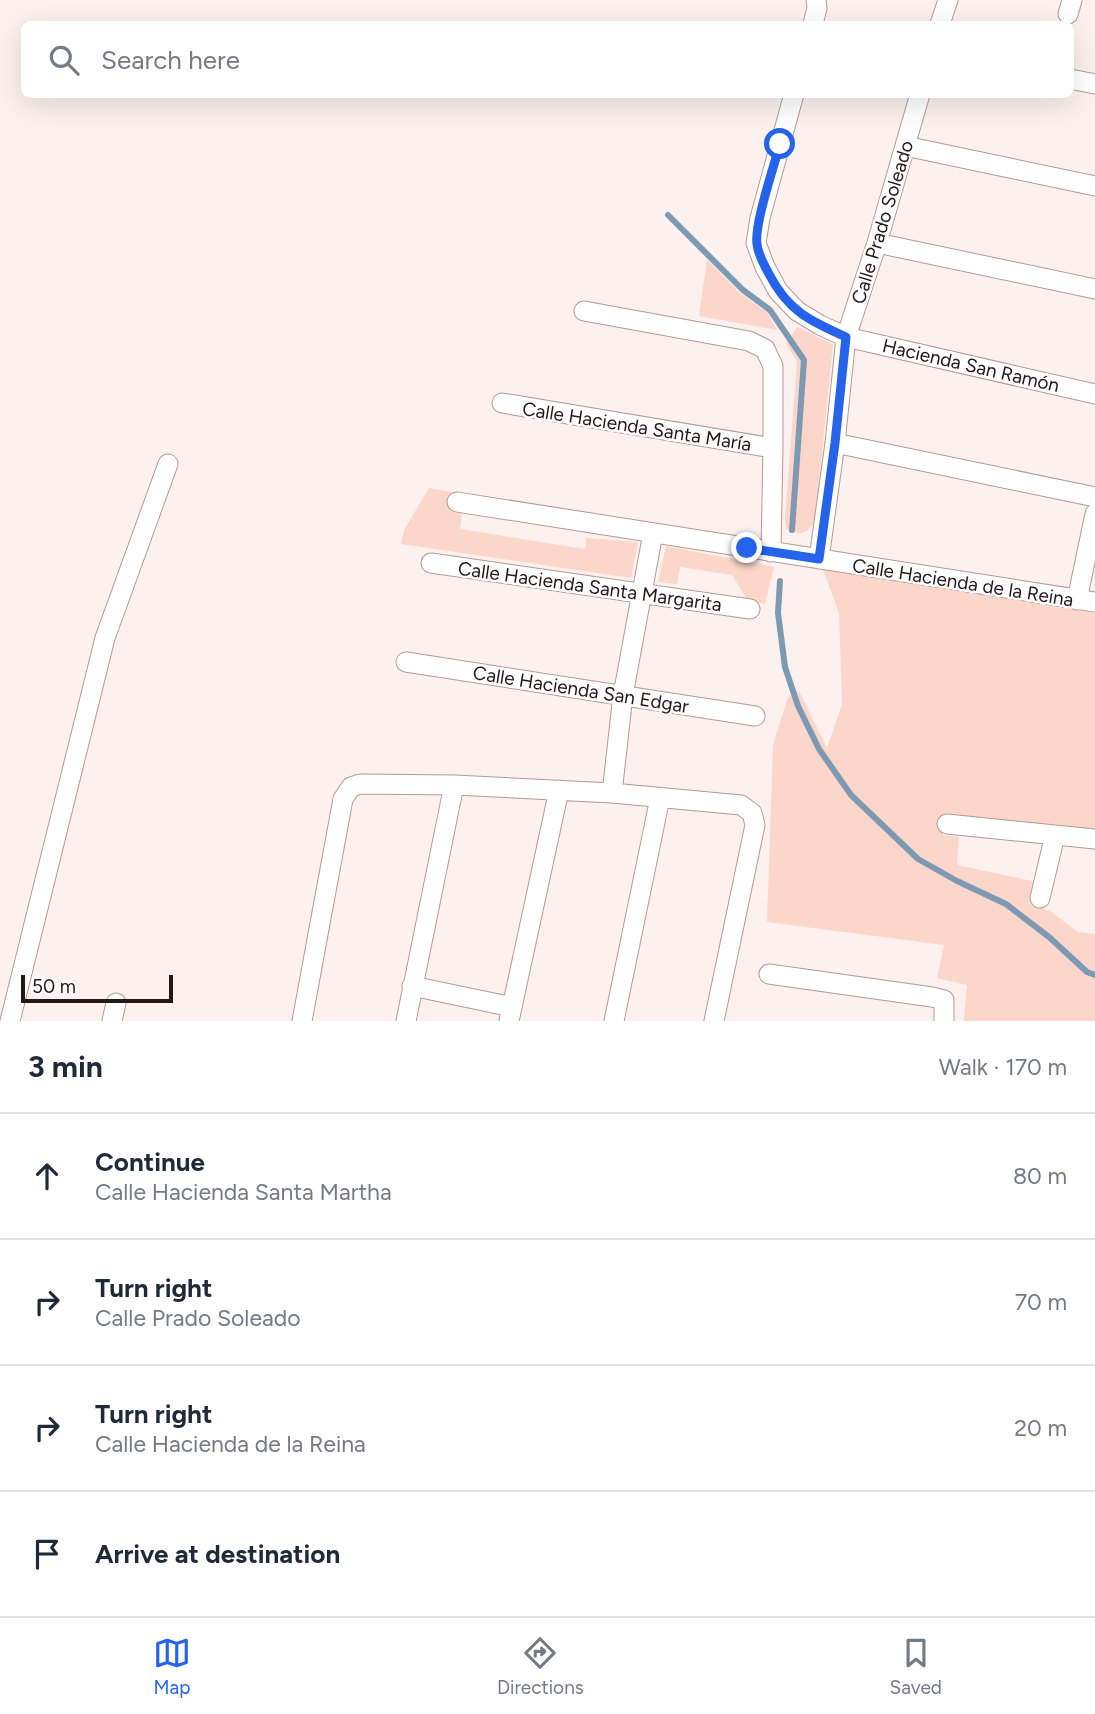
<!DOCTYPE html>
<html lang="en">
<head>
<meta charset="utf-8">
<style>
  body { margin:0; font-family:Figtree,sans-serif; background:#f2f2f3; color:#1f2937 }
  .scale { position:absolute; left:21px; bottom:18px; width:152px; box-sizing:border-box; padding-left:7px; border:4px solid #221917; border-top:0; font-size:19px; line-height:24px; white-space:nowrap; color:#221917; -webkit-text-stroke:5px #fff; paint-order:stroke }
  .stop { position:absolute; width:21px; height:21px; margin:-16px; border:5px solid #2563eb; border-radius:50%; background:#fff }
  .stop.end { background:#2563eb; border-color:#fff; box-shadow:0 2px 7px #0008 }
  .list { margin:0; padding:0; list-style:none }
  h2 { display:flex; justify-content:space-between; align-items:center; height:91px; margin:0; padding:0 28px; font-size:30px }
  h2 small { font-size:23px; font-weight:400; color:#747a83 }
  .list li { display:grid; grid-template-columns:46px 1fr auto; gap:21px; align-items:center; box-sizing:border-box; height:126px; padding:0 28px; border-top:2px solid #e0e1e3 }
  .list b { display:block; font-size:26px; white-space:nowrap }
  .list p { margin:0; font-size:23px; white-space:nowrap; color:#747a83 }
  .list em { font-size:23px; font-style:normal; color:#747a83 }
  .icon { flex:none; width:38px; height:38px; fill:none; stroke:currentColor; stroke-width:2; stroke-linecap:round; stroke-linejoin:round }
  .map { position:relative; flex:none; width:1095px; height:1021px; overflow:hidden }
  .search { position:absolute; background:#fff; box-shadow:0 7px 28px #0002; left:21px; right:21px; top:21px; height:77px; display:flex; align-items:center; gap:18px; box-sizing:border-box; padding:0 24px; border-radius:10px; color:#747a83; font-size:26px }
  .sheet { height:595px; background:#fff }
  nav { display:flex; justify-content:space-around; align-items:center; box-sizing:border-box; height:98px; border-top:2px solid #e0e1e3; background:#fff; font-size:19px; color:#747a83 }
  nav a { display:grid; justify-items:center; gap:4px }
  nav .on { color:#2563eb }
  .map>svg:first-child { display:block }
  .green { fill:#fcd6ca }
  .lines { fill:none; stroke-linecap:round; stroke-linejoin:round }
  .stream { stroke:#7e9ab2; stroke-width:6 }
  .minor-casing { stroke:#b29b93; stroke-width:21 }
  .minor { stroke:#fff; stroke-width:19 }
  .route { stroke:#2563eb; stroke-width:9 }
  .labels { text-anchor:middle; stroke-width:5; stroke-linejoin:round; paint-order:stroke }
  .street-label { font-size:19px; fill:#221917; stroke:#fff }
</style>
</head>
<body>
<div class="map">
<svg width="1095" height="1021" viewBox="0 0 1095 1021">
  <rect width="100%" height="100%" fill="#fcf1ee"/>
  <path class="green" d="M707,260l34,34 26,18 10,18 -78,-14z
    M797,327l36,17 -18,179c-11,11 -14,13 -29,6l-1,-11 12,-156 -11,-19z
    M429,488l23,4 -3,19 13,2 -2,16 125,20 1,-11 52,4 -7,36 -230,-34 3,-14z
    M666,546l108,21 -9,37 -18,-4 -15,-25 -52,-8 -3,17 -19,-2z
    M819,559l276,44v231l-154,-19 2,20 16,2 -2,28 75,16 -3,23 21,7 28,21 17,2v87h-131l3,-36 -30,-7 7,-33 -177,-23 6,-177 15,-48 11,-6 28,57 15,-44 -3,-91z"/>
  <g class="lines">
    <path class="stream" d="M668,215l75,75 27,20 34,50 -12,170
      M780,581l-2,32 7,54 13,39 21,43 32,46 67,64 39,22 49,23 43,33 38,35 8,3"/>
    <g class="minor-casing">
      <path id="minor" d="M1068,14l4,-14
        M813,24l4,-16 -1,-8
        M940,24l8,-24
        M1070,79l25,5
        M794,94l-34,124 -4,25 9,24 13,24 19,20 23,14 26,12 249,57
        M905,146l190,40
        M877,243l218,46
        M584,311l165,30 16,8 8,17v82l-2,104
        M502,403l271,45
        M835,443l260,54
        M457,502l638,100
        M819,559l16,-116 11,-106 31,-94 43,-149
        M431,563l319,46
        M1077,600l18,-86
        M406,662l349,54
        M612,793l11,-98 30,-162
        M947,824l148,15
        M1040,898l15,-63
        M769,974l163,23 12,3v21
        M412,986l100,21
        M10,1021l95,-383 63,-174
        M112,1021l4,-18
        M302,1021l41,-222 8,-12 9,-3 94,1 158,8 129,12 11,8 3,12 -41,196
        M406,1021l48,-236
        M509,1021l50,-231
        M614,1021l46,-223"/>
    </g>
    <use href="#minor" class="minor"/>
  </g>
  <g class="lines">
    <path class="route" d="M747,548l72,11 16,-116 11,-106c-36,-16 -58,-26 -77,-63 -5,-9 -11,-20 -12,-30 -3,-19 17,-78 23,-100"/>
  </g>
  <g class="labels">
    <g class="street-label">
      <text transform="translate(882 222) rotate(-73)" y="7">Calle Prado Soleado</text>
      <text transform="translate(971 365) rotate(13)" y="7">Hacienda San Ramón</text>
      <text transform="translate(637 426) rotate(9)" y="7">Calle Hacienda Santa María</text>
      <text transform="translate(963 582) rotate(9)" y="7">Calle Hacienda de la Reina</text>
      <text transform="translate(590 586) rotate(8)" y="7">Calle Hacienda Santa Margarita</text>
      <text transform="translate(581 689) rotate(9)" y="7">Calle Hacienda San Edgar</text>
    </g>
  </g>
</svg>
<div class="scale">50 m</div>
<div class="stop" style="left:780px;top:144px"></div>
<div class="stop end" style="left:747px;top:548px"></div>
<div class="search"><svg class="icon" aria-label="search" viewBox="0 0 24 24"><circle cx="10" cy="10" r="6"/><path d="M15 15l6 6"/></svg>Search here</div>
</div>
<section class="sheet">
<h2>3 min<small>Walk · 170 m</small></h2>
<ul class="list">
<li><svg class="icon" aria-label="ahead" viewBox="0 0 24 24"><path d="M12 20V5M6 11l6-6 6 6"/></svg><div><b>Continue</b><p>Calle Hacienda Santa Martha</p></div><em>80 m</em></li>
<li><svg class="icon" aria-label="right" viewBox="0 0 24 24"><path d="M7 20v-9h11M14 6l5 5-5 5"/></svg><div><b>Turn right</b><p>Calle Prado Soleado</p></div><em>70 m</em></li>
<li><svg class="icon" aria-label="right" viewBox="0 0 24 24"><path d="M7 20v-9h11M14 6l5 5-5 5"/></svg><div><b>Turn right</b><p>Calle Hacienda de la Reina</p></div><em>20 m</em></li>
<li><svg class="icon" aria-label="arrive" viewBox="0 0 24 24"><path d="M6 21V4h12l-3 4 3 4H6"/></svg><div><b>Arrive at destination</b></div></li>
</ul>
</section>
<nav>
<a class="on"><svg class="icon" aria-label="map" viewBox="0 0 24 24"><path d="M3 6l6-2 6 2 6-2v14l-6 2-6-2-6 2zM9 4v14M15 6v14"/></svg>Map</a>
<a><svg class="icon" aria-label="directions" viewBox="0 0 24 24"><path d="M12 3l9 9-9 9-9-9zM9 14v-3h6M13 9l2 2-2 2"/></svg>Directions</a>
<a><svg class="icon" aria-label="saved" viewBox="0 0 24 24"><path d="M7 4h10v16l-5-4-5 4z"/></svg>Saved</a>
</nav>
</body>
</html>
